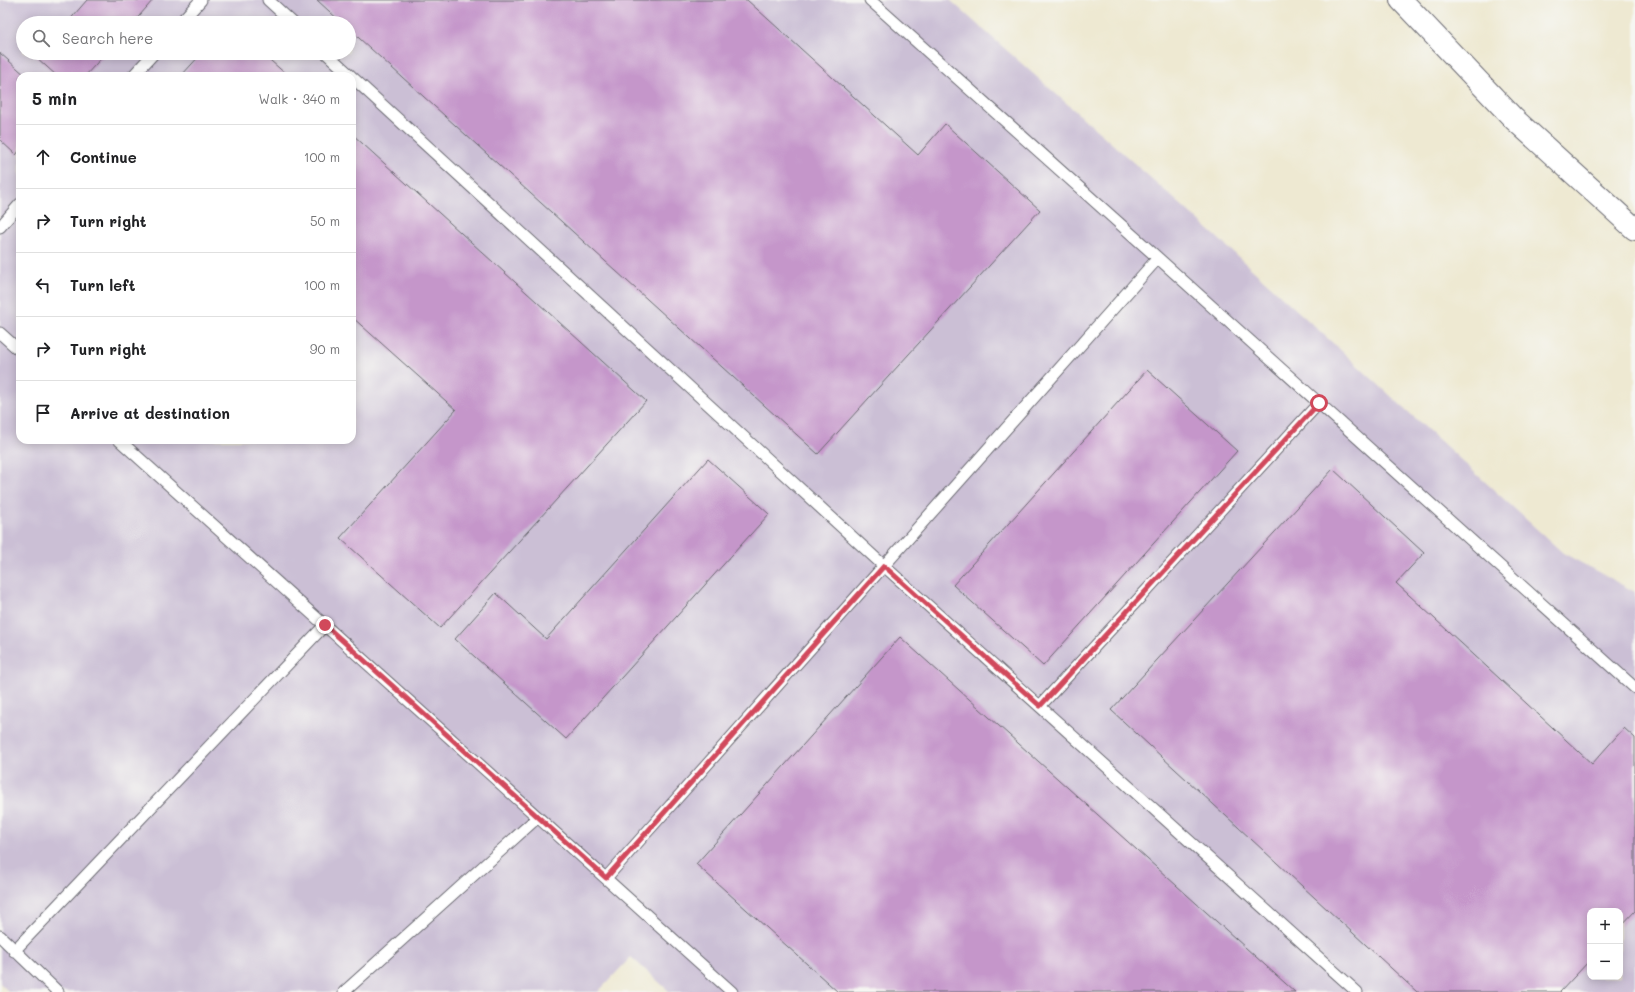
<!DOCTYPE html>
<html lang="en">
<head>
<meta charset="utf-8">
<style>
  body { margin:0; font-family:Mali,sans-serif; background:#f2f2f2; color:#202124 }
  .controls { position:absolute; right:12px; bottom:12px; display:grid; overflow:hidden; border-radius:8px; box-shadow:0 2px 10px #0003 }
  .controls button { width:36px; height:36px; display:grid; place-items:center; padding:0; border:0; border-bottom:1px solid #e0e0e0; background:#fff; color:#202124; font:20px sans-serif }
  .stop { position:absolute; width:12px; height:12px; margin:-9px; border:3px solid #d1495b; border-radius:50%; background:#fff }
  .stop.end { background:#d1495b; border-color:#fff; box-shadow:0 1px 4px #0008 }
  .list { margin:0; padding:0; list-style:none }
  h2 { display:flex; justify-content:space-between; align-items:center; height:52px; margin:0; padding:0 16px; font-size:17px }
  h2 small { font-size:13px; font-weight:400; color:#757577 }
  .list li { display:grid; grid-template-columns:26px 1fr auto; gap:12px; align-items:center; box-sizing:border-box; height:64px; padding:0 16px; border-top:1px solid #e0e0e0 }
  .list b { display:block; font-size:15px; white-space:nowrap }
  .list em { font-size:13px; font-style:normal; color:#757577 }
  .icon { flex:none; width:22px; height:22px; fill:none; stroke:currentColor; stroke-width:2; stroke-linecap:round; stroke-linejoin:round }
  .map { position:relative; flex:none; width:1635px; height:992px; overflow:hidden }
  .search { position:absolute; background:#fff; box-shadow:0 2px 10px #0003; left:16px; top:16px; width:340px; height:44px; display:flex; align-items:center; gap:10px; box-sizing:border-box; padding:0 14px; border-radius:22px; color:#757577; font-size:15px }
  .panel { position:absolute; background:#fff; box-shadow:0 2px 10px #0003; left:16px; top:72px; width:340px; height:372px; border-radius:12px }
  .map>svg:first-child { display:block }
  .industrial { fill:#cbbfd5; fill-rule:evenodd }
  .building { fill:#c596ca }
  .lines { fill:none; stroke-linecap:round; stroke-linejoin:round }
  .lane-casing { stroke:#696870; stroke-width:13 }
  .highway-casing { stroke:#696870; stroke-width:24 }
  .lane { stroke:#fff; stroke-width:11 }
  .highway { stroke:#fff; stroke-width:22 }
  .route { stroke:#d1495b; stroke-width:5 }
</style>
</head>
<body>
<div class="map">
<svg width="1635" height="992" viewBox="0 0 1635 992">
  <rect width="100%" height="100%" fill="#f6f6f2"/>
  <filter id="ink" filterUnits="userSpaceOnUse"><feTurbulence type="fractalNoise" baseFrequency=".025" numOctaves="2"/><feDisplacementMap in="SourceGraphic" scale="8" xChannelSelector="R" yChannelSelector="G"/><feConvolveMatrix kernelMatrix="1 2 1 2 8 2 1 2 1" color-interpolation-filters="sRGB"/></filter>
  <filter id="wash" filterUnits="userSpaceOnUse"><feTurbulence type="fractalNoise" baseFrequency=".012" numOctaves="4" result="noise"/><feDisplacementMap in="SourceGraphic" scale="16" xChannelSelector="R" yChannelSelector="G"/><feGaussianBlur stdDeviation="0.9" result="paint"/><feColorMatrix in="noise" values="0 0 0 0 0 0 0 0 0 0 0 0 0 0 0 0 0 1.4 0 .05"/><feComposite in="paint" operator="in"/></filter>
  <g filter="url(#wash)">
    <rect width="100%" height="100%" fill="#eee9d2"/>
    <path class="industrial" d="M0,0h950l238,211 375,342 72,39v400h-965l-39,-35 -33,35h-589l-9,-9zM23,23h326v30h-326zM20,76h332v364h-332zM1590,911h30v66h-30z"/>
    <g id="blocks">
      <path class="building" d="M87,0h66l-20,23h-66z
        M317,0h430l171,155 27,-31 95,86 -222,244 -469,-425v-6h-7z
        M0,53l26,23h-6v74l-4,5 -16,-15z
        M40,53h66l-21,23h-28l-21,-19z
        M202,53h60l26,23h-107z
        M352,134l294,267 -206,227 -100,-90 116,-128 -104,-93z
        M1147,370l90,81 -194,215 -90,-81z
        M708,459l61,55 -203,225 -111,-100 41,-46 50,46z
        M1333,469l91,84 -28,30 196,181 32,-36 11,10v173l-15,16v-16h-30v49l-30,32h-143l-306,-282z
        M900,637l395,355h-457l-142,-128z"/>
    </g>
  </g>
  <g filter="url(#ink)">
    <use href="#blocks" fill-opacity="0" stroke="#696870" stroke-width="1"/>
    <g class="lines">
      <g class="lane-casing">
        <path id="lane" d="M268,0l25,23
          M870,0l288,258 477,430
          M180,23l21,-23
          M326,53l25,23
          M133,76l21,-23
          M352,77l532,489 473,426
          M0,227l20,-23
          M0,333l20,18
          M119,440l613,552
          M1040,706l279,-303
          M606,878l552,-620
          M0,936l58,56
          M14,951l311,-326
          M344,992l194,-175"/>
      </g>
      <g class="highway-casing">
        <path id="highway" d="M1401,0l113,119 121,110"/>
      </g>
      <use href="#lane" class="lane"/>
      <use href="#highway" class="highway"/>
    </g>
  </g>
  <g class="lines" filter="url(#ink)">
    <path class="route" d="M325,625l281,253 278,-312 156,140 279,-303"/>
  </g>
</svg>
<div class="controls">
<button>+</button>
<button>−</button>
</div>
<div class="stop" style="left:1319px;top:403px"></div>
<div class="stop end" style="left:325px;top:625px"></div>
<div class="search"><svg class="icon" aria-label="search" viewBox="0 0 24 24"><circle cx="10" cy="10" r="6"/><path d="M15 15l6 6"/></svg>Search here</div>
<section class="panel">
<h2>5 min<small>Walk · 340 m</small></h2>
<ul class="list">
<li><svg class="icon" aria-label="ahead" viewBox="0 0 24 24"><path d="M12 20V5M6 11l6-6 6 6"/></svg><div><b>Continue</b></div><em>100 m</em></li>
<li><svg class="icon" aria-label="right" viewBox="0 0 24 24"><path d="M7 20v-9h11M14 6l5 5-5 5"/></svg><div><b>Turn right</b></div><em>50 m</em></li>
<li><svg class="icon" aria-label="left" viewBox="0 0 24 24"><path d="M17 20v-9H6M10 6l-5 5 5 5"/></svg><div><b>Turn left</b></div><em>100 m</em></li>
<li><svg class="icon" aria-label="right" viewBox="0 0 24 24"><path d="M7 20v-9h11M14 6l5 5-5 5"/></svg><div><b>Turn right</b></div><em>90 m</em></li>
<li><svg class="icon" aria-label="arrive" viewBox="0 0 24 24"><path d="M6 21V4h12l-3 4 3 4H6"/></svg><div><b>Arrive at destination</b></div></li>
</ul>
</section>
</div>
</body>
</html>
